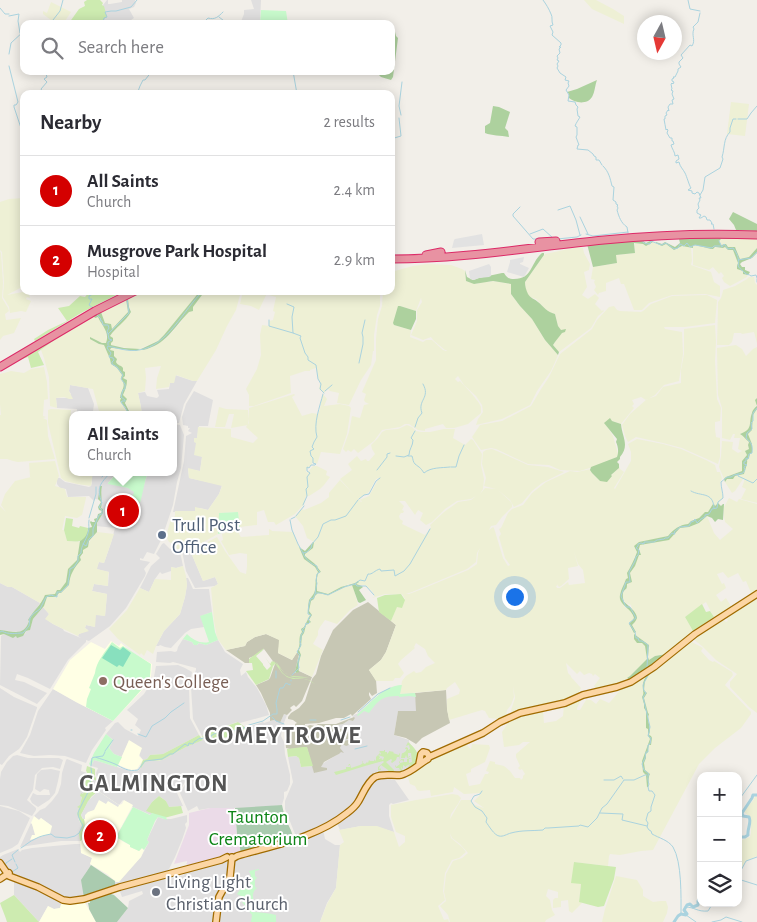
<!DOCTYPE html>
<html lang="en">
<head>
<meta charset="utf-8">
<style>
  body { margin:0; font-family:"Alegreya Sans",sans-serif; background:#f2f2f3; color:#2b2b33 }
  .controls { position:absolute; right:15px; bottom:15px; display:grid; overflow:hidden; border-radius:10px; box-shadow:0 2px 12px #0003 }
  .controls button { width:45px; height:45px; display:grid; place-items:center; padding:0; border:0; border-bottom:1px solid #e1e1e2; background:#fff; color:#2b2b33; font:25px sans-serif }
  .compass { position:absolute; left:637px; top:15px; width:45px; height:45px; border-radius:50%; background:#fff; box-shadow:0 2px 12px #0003; rotate:188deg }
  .you { position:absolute; left:514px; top:596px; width:18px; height:18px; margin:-12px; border:4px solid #fff; border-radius:50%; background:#1a73e8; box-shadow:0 0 0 8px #1a73e833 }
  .badge { display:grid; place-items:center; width:32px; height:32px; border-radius:50%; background:#d40000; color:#fff; font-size:16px; font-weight:700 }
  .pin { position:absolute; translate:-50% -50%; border:2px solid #fff; box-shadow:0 1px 5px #0006 }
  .popup { position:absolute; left:69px; top:411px; width:108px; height:65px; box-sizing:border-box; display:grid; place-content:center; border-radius:10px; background:#fff; filter:drop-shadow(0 1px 4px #0005); font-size:16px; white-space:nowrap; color:#7c7c81 }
  .popup b { font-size:19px; color:#2b2b33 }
  .popup::after { content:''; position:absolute; left:50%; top:100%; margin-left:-10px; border:10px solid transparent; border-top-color:#fff }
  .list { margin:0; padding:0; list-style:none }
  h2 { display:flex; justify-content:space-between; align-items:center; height:65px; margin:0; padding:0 20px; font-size:21px }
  h2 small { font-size:16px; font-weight:400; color:#7c7c81 }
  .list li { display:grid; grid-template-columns:32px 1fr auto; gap:15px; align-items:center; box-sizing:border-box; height:70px; padding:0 20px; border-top:1px solid #e1e1e2 }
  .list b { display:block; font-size:19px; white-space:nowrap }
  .list p { margin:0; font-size:16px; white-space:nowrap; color:#7c7c81 }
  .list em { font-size:16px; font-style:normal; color:#7c7c81 }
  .icon { flex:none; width:28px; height:28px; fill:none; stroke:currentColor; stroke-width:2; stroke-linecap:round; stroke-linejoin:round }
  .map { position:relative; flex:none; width:757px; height:922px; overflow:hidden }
  .search { position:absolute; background:#fff; box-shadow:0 2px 12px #0003; left:20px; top:20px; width:375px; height:55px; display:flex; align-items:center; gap:12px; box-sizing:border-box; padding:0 18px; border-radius:10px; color:#7c7c81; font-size:19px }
  .panel { position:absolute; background:#fff; box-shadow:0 2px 12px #0003; left:20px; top:90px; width:375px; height:205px; border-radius:10px }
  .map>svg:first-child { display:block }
  .residential { fill:#e0dfdf }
  .industrial { fill:#ebdbe8 }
  .education { fill:#ffffe5 }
  .construction { fill:#c7c7b4 }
  .farmland { fill:#eef0d5; fill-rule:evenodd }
  .grass { fill:#cdebb0 }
  .forest { fill:#add19e }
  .cemetery { fill:#aacbaf }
  .park { fill:#c8facc }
  .pitch { fill:#88e0be }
  .parking { fill:#e2e2e2 }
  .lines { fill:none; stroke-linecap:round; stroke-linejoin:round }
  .stream { stroke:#aad3df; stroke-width:1 }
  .river { stroke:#aad3df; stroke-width:3 }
  .primary-casing { stroke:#a06b00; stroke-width:8 }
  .highway-casing { stroke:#dc2a67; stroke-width:9 }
  .primary { stroke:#fcd6a4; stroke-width:5.5 }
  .highway { stroke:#e892a2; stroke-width:7 }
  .service-dot { fill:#5c6f8a; stroke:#fff; stroke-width:2 }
  .education-dot { fill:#8d6e63; stroke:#fff; stroke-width:2 }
  .worship-dot { fill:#6b7280; stroke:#fff; stroke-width:2 }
  .labels { text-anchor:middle; stroke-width:4; stroke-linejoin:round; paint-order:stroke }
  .service-label { font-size:19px; fill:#4e5e75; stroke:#fff; text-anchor:start }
  .education-label { font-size:19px; fill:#785e54; stroke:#fff; text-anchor:start }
  .park-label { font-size:19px; fill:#0c8416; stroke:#fff }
  .worship-label { font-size:19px; fill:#5b616d; stroke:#fff; text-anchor:start }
  .district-label { font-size:24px; font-weight:bold; letter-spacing:1px; fill:#555; stroke:#fff }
</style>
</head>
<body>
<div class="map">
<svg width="757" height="922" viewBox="0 0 757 922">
  <rect width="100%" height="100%" fill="#f2efe9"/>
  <path class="residential" d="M107,0h1v4h2l12,-2v-2h13l1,3 -2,4 -5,2 5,9 -6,4 -5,2h-24l4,-1 1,-4 3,-2 -4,-12z
    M251,0h10l-1,24h-20l4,-10v-4l10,-1z
    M175,375l18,6h4l-13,23 -5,19h-6v-8h-31l-1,-8 -3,-14 7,-1 2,4 10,2 2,-2 -2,-6 12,-1 1,-6h4z
    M70,385l18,3 6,16 -1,7h6l6,1 -1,3h-27v-6l-20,-1 -1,-10h11l4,-4 -2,-3z
    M194,391l19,9 -5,26h-9l-2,12h-3l8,19 -2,14 -12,-2 1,9 33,7 -3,9 -11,16 -8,-2h-5v3l-22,1 11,-51 2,-25 6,-3 -4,-2 2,-3h-2v-2l-5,-1 -1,-8 4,-13z
    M173,424l7,1 4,10 -3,33 -4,14 -4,23 -11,33 -8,16 -7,-2 -4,7 -3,-1v2l10,2 -6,7 2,4 -1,3 -19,32 -16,18 -21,15 -3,-1v2l-18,18 -18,29 -22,-11 -11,-4 -2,6 9,2 23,11 -10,11 -37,-19 1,-49 3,-2 12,2 9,-2 1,-3h2l2,-2 3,-10 10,-12 6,7 -3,5 7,5 10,5 1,2 17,7 -3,-2 1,-2 9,-4 -3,-2 1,-3 9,2v-11l-3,2 -5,-1 1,-4 17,3 2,-22 -15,-3 2,-7 14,2 1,-14 -13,-3 3,-7 5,1 7,-20 4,-15 -19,-2 4,-9 3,-4 -2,-5 1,-8 -7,-1 -1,2 -5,-5 -21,1 -2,-8 -6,-1 -3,-4v-6h3l5,4 24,5 2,-1 1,-3v-8l1,-3h21l1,2 -7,9 20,5 16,-3 4,-13h25z
    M164,543l6,6 10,3 3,14 -7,2 -5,-1v4l-9,3 -2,-2 -5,7 -6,13 -9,-4 11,-22 9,-8 -4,-4 6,-10z
    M199,547l4,5 -11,3 11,26 12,-4 3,7 -3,2 -20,2 -9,-17 -4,-20z
    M186,578h2l5,11h16l3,23 -11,4 3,11 -13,2 -6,4 -14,15 -6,-1 -5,-2 -1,1h-3l8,-15 16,-17 5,-17 2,-12z
    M0,583l8,4h4l28,16 -11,18 -2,6 -4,4 -5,1 -18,-2z
    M183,639l9,3 2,3h3l2,-2 7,2 12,-5 7,12 18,12 -3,6 1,6 5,-4 2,5 9,11 9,17 3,10 -29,8 -3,-1 -28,10 -7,4 -9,-17 -2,-32 2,-11 3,-6v-2l-23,-6 -3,1 -14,-1 1,-10 14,-1 4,1 2,-1 1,-4z
    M178,665l7,3 7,4 -3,16 1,30 9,17 -36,19 -13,1 -3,4 -4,1 -14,-19 -7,16 -8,-3 -5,-6 4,-8 -1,-1 -6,-5 9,-11 3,-1 7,7 13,7 3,-6 -6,-5 3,-6 -11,-9 17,-16 5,-8 5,-9 2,-11z
    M402,685l-2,9 15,-1 2,18h-19l-4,24 15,5v2l8,11 2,3 -6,13 -40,8 -18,27 -7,6 -24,16 -26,10 -3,-2 -10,-25v-8l8,-19 -5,-25 8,-1 3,2 2,9 12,-1 2,7 6,-6 1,-3 13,-8 4,-2 1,-6 2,-4 4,2 10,-8 -15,5 -1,-1 2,-2v-2l15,-7 -4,-4 -7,3h-5l-5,-2 1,-3 6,-1 6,-4 4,1 2,-3 -3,-2 4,-2h1l25,-22 11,-5z
    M0,688l14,9 23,10v1l-10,29 -5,8 -3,4 -10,7 -7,9 -2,-1z
    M53,689l23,13 37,19 -8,7 1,2 -14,20 -6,13 -21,-7 -15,-1 -16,1 -14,-3 10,-18 8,-24z
    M284,714l3,1 -5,13 -1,8 3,6 1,12 5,21v9l-3,7 -3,1v6l-2,7 -32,3h-40l-11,2 -2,-4 -9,5 -8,-18 7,-12 -1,-1 -6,11h-2l-1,2 6,13 -15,1 -2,-6 -7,-5 -7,6 -5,9 5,2 -1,2 -18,-8 -10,-7 -4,5 -27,-18 -1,-5 2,-3 3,1 1,-2 -1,-5 2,-5 -7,-2 3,-6 36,11h8l7,-9 9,-2 5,1 3,-1 24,-13 26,-11 2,4 13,-3 5,1 8,-4 8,-7 15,-5 1,1 10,-3 6,3z
    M17,755l11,3h31l4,2 -3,9 -7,-2 -11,1 -7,7 -2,15 -6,10 9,8v2l-4,6 -24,-10 -8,-1v-26l1,-7 6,-10 6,-6z
    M67,759l15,6 -1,6 6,2 -3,11 2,1 -2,7 -1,2h-2v2h1l-4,22 4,9 -4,6 1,1 1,7h-19l-41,6 11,-24 1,1 4,11 -5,5 8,-3 11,-7 2,-4 -11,-8 -2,2 -5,-4 6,-6 5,-2 7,-7 6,-8 3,-9 1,-11 4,-13z
    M51,769l9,2 -2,10 -3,12 -6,7 -11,7 -6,-4 -2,-4 3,-6 4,2h13l-1,-5 -5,-1 -4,3 -5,-3 2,-15 4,-4z
    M382,777l13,3 14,20 -16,4 -2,-1 -2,2v11l5,16 -20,-6h-13l-21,4 -3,-7 23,-21 10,-18 6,-5h5z
    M0,806l19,5 11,7 -12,26 -6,4 -12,5z
    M187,815v7l-2,2 1,4 -4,12 -7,17 -8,16 -52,14v-6l1,1 3,-2 22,-23 8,-15 -2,-2 11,-23 6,2h7z
    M323,831l1,3 1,5 10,6h5l-4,43 -9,15 -7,19h-102l2,-23 13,-25v-14l60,-18h4l2,-2 16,-5z
    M75,844h6v9l11,5 -2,6 1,1 -6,9 -1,24 -16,2 -56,-26 -12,-14v-3l3,-2 15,-6 2,3 2,-2 10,-2z
    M225,861l3,1 2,5 -1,6 -15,49h-97l11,-14 1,-7 14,-7 -1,-3 -20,6 -3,-8 48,-13v2l3,-1v2l2,-1v-3l4,-2 2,4 6,-2v-1l-5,-1z
    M14,879l12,5 36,17 -2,7 -6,1 -6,-3 -9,16 -25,-27z"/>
  <path class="industrial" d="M210,808h24l3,26 4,19 -8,2 -2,-1 -4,1 -1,1 -38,10 -2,-3h1v-2l-13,3 15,-39v-12z"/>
  <path class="education" d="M111,641l8,5 2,-3 9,8 22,13 -1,12 -6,11 -32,34 -37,-19 -23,-13 17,-29 21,-18 14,7z
    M129,740l13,8 -3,8 4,4 -6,9 -6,1 -13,-5z
    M98,791l21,14 3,-1 2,-4 9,5 -16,30 5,6 8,4v1l3,2 6,3 3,-3 2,2 -3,7 -22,25h-3l-9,-8 -17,-10 2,-6 -11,-5 -1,-12 2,-1v-5l3,-9 -1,-7 -3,-2z
    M34,816l5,4 2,-2 11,8 -2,8 -20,6 2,-5h3l-3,-11 -1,-1z
    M62,901l8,3 14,-3 12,21h-57l9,-16 6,3 6,-1z"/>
  <path class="construction" d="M368,602l28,23 -10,27 -5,8 -12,10 7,10 1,13 -5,3 -3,-4v3l2,4 -19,17 -1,-2 -7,4h-8l-17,5 -14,1v1l2,1 3,-1 5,1 3,-2h18l18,-7 1,1 -2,3 -4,-1 -6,4 -6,1 -1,3 9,2 9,-2 3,3 -4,2 1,4 -10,3 -2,-2v2l-2,2 16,-4 1,4 -11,4 -4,-2 -2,4 4,5 -3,-1 -2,2 -4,2 -11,6 -3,5 6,1v2l-13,3 -7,-25 -17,1 -4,-1 -1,-14 4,-1 1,-3 5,-1v-5l2,-1 -4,-3 -5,-1v-2l3,-4 8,-5 6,-7 7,-22 4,-5 5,-18 12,-26 20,-20z
    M266,634l14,6 -2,13 14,7 5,-8 2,2 -4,18 1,1 3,-2 13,6 -10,24 -6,6 -2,-2 -3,2 -1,1 2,2 -5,5 -3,-1 -4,9 -6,-3 -4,1v-8l-9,-20 -5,-8 12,-5 2,-2 5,-14 -11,-15 -10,7 -5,2v5h-4l-19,-13 19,-4 2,-4 8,-5z
    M446,690l1,19 3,14 -28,15 -6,6 -10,-6 -12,-3 4,-24h18l-1,-18z"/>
  <path class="farmland" d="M584,0h12l17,9 11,7v8l-32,-15z
    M51,2l20,10 -6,9h-2l-2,3h-5l-13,-10v-3l4,2z
    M731,102l18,2 -4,32 -18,-2z
    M24,198v88l-17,9 21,-4 2,7 -3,-1 -1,2 5,2 -5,11 -5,-1 -11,2 -1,-6 -6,-10 1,-15 -2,-30 -2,-2v-48l9,-3z
    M744,238l13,1v9l-8,9 -9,2 -4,-11 -8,-1 -2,-3 -5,1 -2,-5 2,-1z
    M654,242l8,4 4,-2 11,5 5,-3 9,2 1,12 -1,5 20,7 3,10 6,4v11l-15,-3 -33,1 -23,8 -7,7h-8l-10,-26h-3l-2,-6 -13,5v8l-7,2 -1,2 -4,-5 2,-3 -2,-5 1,-2 -4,-1 2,-12 24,-4 -1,-8 19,-2v-10l12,2z
    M695,245l14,3h14l2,-1 3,3h5l9,20 3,5h3l-1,2 -17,9 -6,-4 -2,-4 2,-2 -3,-4 -2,2 -6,-7 -4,3 -16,-5v-19z
    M578,247l5,1 1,5 6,11 -1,6 -5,2 3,15 -5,8 6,4 7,-5 4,4 -4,6 7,7 1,-1 1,1 -6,5 -7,12 -32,24 -6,-7 10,-15 -2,1 -3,-5 -3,-12 -6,-2 -4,-3 -9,-10 -6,-2 -4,-4 -1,-11 20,-28z
    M0,251l1,2 2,30 -1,15 6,10 1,3 -4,3 1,6 15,-2 -7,15 -11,3 -3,4z
    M427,264l24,1 11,4 3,2 1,10 10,3 7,-2h8l1,-1 19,3v10l9,12 12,13 13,21 13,15 -2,5 -5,11 -14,20 -7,14 -28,14 -26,6 2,-6 5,-7 -1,-7 -6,-9 -12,-11 -6,-9 -3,3 3,3 2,-1 12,13 7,9 2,4v6l-13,11 -14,4h-8l-3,-4 -18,5v2l-7,-1 -9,-6h-4l-5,3 -18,3 -8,11 -16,12 -4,-4 -3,3 -3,-2 -2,2 -3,-3 6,-17 3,-16 8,2 4,-13 5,-1 -4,-2 -1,-2 2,-6 -4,-2 14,-32v-21l2,-20 4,-13 1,-15h8v-19l22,-6zM421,298l1,4 -5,8v11l-6,14 12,5 8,-3 3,4 11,9h2l-1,1 -3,-1 -11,-10h-6l-3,2 -13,-5 1,-7 -17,-5 6,-19 16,5z
    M749,277h5l1,6 2,2v58l-3,-11 -12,2 -1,-1h-7l-2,9 -3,3h-12l1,-37v-6l3,-4 2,-7v-1l12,-4 12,-7z
    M141,291h59l-36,44 -6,6 -17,7 2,2 10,-3 14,-9 14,-16 3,-5 6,-6 15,-20h36l-5,19 -9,16 -11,24 -19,31h-4l-17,-6 -2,8h-4l-1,4 -13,2 1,-11 4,-12 -16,2 1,9 -1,14 -7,2 3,14 1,8h-14l2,-2v-2l-4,-7 -1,-6 -2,-3 4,-15 -4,-2 -1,-7 -5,-7 -3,-10 -4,-4 1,-2h2l11,2h15l-28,-5v-8l-1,-1 11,-13 9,-9 1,-3 -3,-8 -2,-2 2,11 -16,17 -7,-6 -4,-11 17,-10z
    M243,291h25l-9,19 -8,-4 -11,-2z
    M270,291h110v15l-3,9 -3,20v16h-1l-2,14 -10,15 -12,25 -12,-2 2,-10 -9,-2 -2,-2 -4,4 -5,-4 1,-5 -4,-16 -6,2v1h-5l-15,5 1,17 -37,13h-5v-11l-3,-6 11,-20 4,-14 -1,-20 2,-10 7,1v-5l4,-1 2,-8 -2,-1 3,-14 -7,-2z
    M707,295l10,5 -2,23 -30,4h-21l1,2 17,3 1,22 -4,27 -15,4 -9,10 -9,5 -5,-3 -9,3 2,4 -2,2 2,2 -13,16 -9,-3 -1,-1 -6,3 8,13 5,18 -1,3 -24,10 -13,4 -20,-1 -11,-5 -21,-1 -32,-15 -5,-1 -10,2 -9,-13 8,-12 22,-4 29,-15 10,-17 8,-12 11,-23 32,-25 5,-9 12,-13 5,-1 3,4 3,1 21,1 2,-1 8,-7 21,-8z
    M93,315l5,2 8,13 1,12 -1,1h-4l-4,-2v3l6,1 9,21 4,2 5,7 2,14 -4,6 3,9 4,5v3l-1,3h-14l-13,-4 -6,-22 -23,-4 -1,6 4,8h-4l-5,-2 -8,1 1,10 -7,-2 -1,-29 -5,-19 -3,-8 27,-20z
    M715,325l1,17 -1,19 2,38 4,9 -1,13 -5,1v7l1,8 4,1v19l-2,7 -36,-16 -19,-5 -27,-6 -8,5 -3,-6 -3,-11 8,-11 17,-15 9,-3 7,-9 18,-4v-13l3,-16v-25z
    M736,345l6,4 4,7 7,-7 4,-2v51l-1,1 1,5 -5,8 -2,16 -4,4 -6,2 9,8 -1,3 1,4 -3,3 1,3 -5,6v10l-16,6 -2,2 -5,-12 2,-11 1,-15 11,1 -1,7 6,4 4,-2 -4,-2 2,-11h-6l1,-4h-2l-3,6 -8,-2v-30l-4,-13 -1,-47z
    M44,367l3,15 1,17 -4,1 -1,16 3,1 -3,1 4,2 1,16 7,23 -37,3 -5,-1 -6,-2h-7v-44h1l-1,-11v-30l11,-3 13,2 7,-4z
    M294,394l1,1 -3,2 10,19 10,-3 6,1 2,-5 2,-13 1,-2 4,5 -3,7 16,-2 9,2 2,2 -4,26 -7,20 -19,-2 -4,12 -4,-2 -1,2 -6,6 1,3 6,-7h4l10,5 -1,4 4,2 -6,8 -4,4 -11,7h-3l-2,8 -9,10 -19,11 -2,-3h-6l-4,-12 -7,2v13l-17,2 -2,-15 -18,1 -2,21 -22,12 -9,3h-12l-1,-5 -5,-2 -3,-6 5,-17 4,-3v-5h20v-4l13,3 11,-16 3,-8 -33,-8 -1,-10 12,3 2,-14 -8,-2 2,-12 -2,-1v-4h3l1,-11 33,2v8l22,6 5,-5 -12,-11 3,-4v-15z
    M219,407l7,2 22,1 1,9 -1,6 -17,3 3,-14h-5l-4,13h-10z
    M51,409l20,1 -1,15h3v47h20l-2,14 -14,-2 -12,-3 -4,-3 -13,-55v-13z
    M757,409v94l-16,-4 5,-10 -4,-2 3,-8h-2l-8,12 -3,2 -7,-11 2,-3h4l3,-3h5l8,-12v-4l2,-3 3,-13 -4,-10 4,-4 1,-15z
    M407,425l5,2 4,4 5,1h9l14,-3h11l-2,9 12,7 6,-6 2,1 9,14 -1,11 3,14 -1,10 -3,5 5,-6 11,1 -12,-3 2,-8 -4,-14 1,-12 3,-2 6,-1 5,2 31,14 20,2 16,5 -22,11 -10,8 -10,12 -8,4 -4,-7 -12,-10 12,11 2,3v3l-10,10 -6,8 -5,1 -2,4 4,-3 1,1 9,30 5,8 2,-1 -5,-7 -6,-21 2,-3 -2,-5 2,-1 7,-15 4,-4 11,-4 9,-12 14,-11 24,-11 7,1 14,-3 1,4 8,8 11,-6 8,-7v-2l1,3 4,3 -10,16 1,1 16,-28v-9l-3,-8 9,-5 26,5 18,5 25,11 9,5 2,7h3l2,6 -2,6 3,14 -7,8h-1l-1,-2 -6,8 -11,7h-3l-3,2 -3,3 -9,2 -6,5 -5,5 -22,5 -12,5 3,6 -3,6 -1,6 -4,5 -1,9 -2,1 -6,16 2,7 11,12 1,4 -5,6 3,7 2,-2 -2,-4 3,-4 -4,-16 -7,-3 -1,-3v-6l4,-5v-4l4,-2 -1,-9 10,-21v-7l26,-5 9,-6 5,-6 9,-1 10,-4 8,-7 7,17 6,7 13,-11 -8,-7 -1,-5v-10l5,-9 8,4 2,-3 18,5v89l-5,2 -6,-14 -3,1 -5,-9 -10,5 -5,-6 -6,2 5,10 2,-1 2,5 -10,7 5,7 5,-4 6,10 -48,30 1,1 -18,15 -12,2 -6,4 -1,-8 2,-4 -3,-4 -10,-8 -1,4 2,3h4l3,3 2,13 -17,17 -3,2 2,2 -6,3 -27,7 -2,-4 6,-8 -5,-4 -2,2 -1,-2 -3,-1 -5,2 -4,-4 -3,3 -11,-11 2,10 3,3v1l10,11 -2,4 -7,6 -8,3 -51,13 -2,-4 4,-12 -2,-12 1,11 -3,8 -4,5 -1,5 -7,4 -10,-1 -4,-7 -3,-1 -33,10 -2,-11v-10l12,-5 1,-4 -5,-8 -8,6 -1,2 -46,4 2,-13 4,-5 8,-5 2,2 5,-1 5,-5 9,-4 -7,-7 -3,-7 -9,-6 -2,4 1,1 -14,12 -3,4 6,9 -4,5h-5l-2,3h-17l-7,-11 12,-10 5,-8 10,-27 -5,-4 6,-15 8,-7 -3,-5h7l8,-3 51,-21 9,-6 1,-11 2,-5 -3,5 -1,9 -9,7 -55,23 -6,2h-21l-13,4 3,-2 -3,-5 -7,-6h-7l-2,-1 2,-2v-1l-3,2 -6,1 -10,4 1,1 9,-4 4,1 5,19 -8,5 -13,14 -12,-4 -5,7 -2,4v4l-5,9 10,6 -11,27 -14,-7 2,-3 -1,-6 2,-6 -2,-3 2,-6 1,-10 4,-11 2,-1 4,-9 -3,-4 1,-8 8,-10 10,2 11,-5v-1l-11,5h-4l-7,-3v-7l-3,11 -4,3 -2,5v10l2,2 -6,12 -2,1 1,4 -4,11 1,5 -8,12 -14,-7 1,-13 -13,-6 -11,3 -8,5 -2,4 -19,4 -9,-12 -3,-17 -3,-33 7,-4 -3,-7 -12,4 -11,-26 11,-3 -4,-5 1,-1 17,-9 8,14 15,21 6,2 1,-7v-13l-7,-1 -11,2 -8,-14 2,-1 -1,-6 17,-5v5l2,3 28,-2v-6l2,1 1,1 21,1 11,27 11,8 5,6 1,-1 -6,-8 -10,-8v-2l9,-12 -7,-4 -4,-12 -8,-10 7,-7 2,1 17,-7 8,-6v-4l11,-13 21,22 1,-1 -3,-1 10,-4 10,-18 -3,1 -7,13 -11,7 -18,-20 12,-9 -4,-6 9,-8 4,5 5,-2 1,2h2l6,-7 -3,-5 -1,-4 7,-7 4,-6 4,-2 12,-1zM476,496l-5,4 -13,2 -14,10 -14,13 1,2 -6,8 -23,-11 1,-3 -3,-2 -1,-3 2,-3h2l1,-2 -2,-1 2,-4 -5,-5h6l10,14 3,-5 5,3 -3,7 6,5 6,-3 13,-13 12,-8 14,-2zM574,552l4,12 5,6 2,13 -16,2 -1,-3 -8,6h-3l-1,-2 2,-1 -1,-1 2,3 2,-1 8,-7 -1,-11 10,-2zM706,602l8,16 -21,13 -8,-14z
    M55,461l4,15 -4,10 10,3 2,8h19v1l-4,17 -5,3 -12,-2 -3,14h2l3,11 13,1 -3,18 -9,11 -2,11 -6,8 -5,4 -11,2 -2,5 -2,2 -28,-16h-4l-8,-4v-77l6,6 -5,-7 4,-11 10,-13 16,-4h-1l-1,-14z
    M97,532l17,2 -10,29 -5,-1 -2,7 12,3 -1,4v10l-14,-2 -2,7 15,3 -2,22 -9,-1 -1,12 -9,-2 -1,3 4,3 -10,3 -1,2 -25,-12 -8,-5 4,-5 -6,-7 4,-10 11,-1 1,-3h2l8,-8v-6l3,-9 9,-10 -1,-3 3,-2v-5z
    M183,566l3,10 1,9 -2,12 -5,17 -16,17 -8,15 -3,8 -6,-4 -3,6 -3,-3 -1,2 -22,-16 -9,-10 18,-19 13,-22 9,4 6,-13 16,1v-13l5,1z
    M757,595v118l-8,-6 -19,-20v-5l7,-8 -21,-14 -14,-14 -9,-7 29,-21 4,4 2,-1 -3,-5z
    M690,641l13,7 -2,3 8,9 4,2 1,-1 18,11 1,3 -8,10 26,27v2l-10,14 -26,20 -16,16 -46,86 -12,1 -21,4 -10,-1 -1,2 -1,10 -34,-4 7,22 -2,17 3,2 -10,10 -3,-2 -1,-11 -7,1v6l-8,1v-8l2,-2h3v-6l-10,-3 -2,7 4,4 2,10 3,5 -9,5 -1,2h-95l-2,-7 -8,-9 6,-5 -2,-9 2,-18 7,-13 9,-3 6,-5 -8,-9 -8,-6 -2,-5 1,5 11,9 4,5 -7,6 -7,2 -7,13 -2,18 2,9 -7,6 6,14 4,-1 1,3h-129l7,-18 9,-16 4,-43 4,-3 -5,-12 22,-4h16l17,6 5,15 6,-5v-6l-9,-4 -5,-15v-12l25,-5 36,-6 6,1 3,3 -3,6 -7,10 -1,5 11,-19h10v2l4,3 9,3 -10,-7 5,-5 2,-3 -17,1 -10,-7 -1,5 -22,4 -1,-6 -10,1 -3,-1 -2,-4 -5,-2 -3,-10 38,-23 19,-8 7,6 1,-5 17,1 1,3 -5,14 -14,7v3l-5,2 3,12 11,-2 5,-10h3l1,-2 -3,-1 4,-10 5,1v2l9,2 6,5 5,7h5l1,2 2,-2v-2l2,-2 -3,-5 -2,1 -2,-2 2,-2 -4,-9v-3l14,-12h-7l-4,3 -15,2 -2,-15 6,-9 2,-1 2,-3 4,-2 27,-7 1,13 12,-2 7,-5 1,-11 18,-7 -5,10v2h3l6,-10h5l5,4 4,-5 9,4 2,-2 11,-13 25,-14 -4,11 1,8v15l3,2 -3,-12 3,-6 -3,-2 1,-9 3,-6z
    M757,796v60l-11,5 -8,14v-26l4,-9 8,-3 1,-4v-15l-7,-6 2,-6 6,-4 3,-5z
    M616,876l21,4 6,10v6l10,6 8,-1h5l2,6 -1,6 -4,9h-61l3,-13z"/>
  <path class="grass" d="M87,0h13l3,3 -1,2 2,1 3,11 -3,2 -1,4 -33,1 -1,-1 10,-14 6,-3 -1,-4z
    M90,291h34l-43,22 -46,28 -1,-2 14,-9 19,-9 -9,-13 11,-2 11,-10 5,1z
    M68,330l-30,22 6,13 -13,3 -3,-11 -9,3z
    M66,518l7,1 -1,7 7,2 1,-2 8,2c-1,15 -9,14 -21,13l-3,-11z
    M401,594l4,6 -3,8 -5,-1 -6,14 -12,-9 -2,-14 8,-3z
    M702,604l4,8 4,-1 4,6 -21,14 -8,-14z
    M264,648l-2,3 -6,5 7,8v1l4,5 4,-4 -6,-9 5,7 2,-3 2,1v-1l4,5 -2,-4 1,1c13,19 13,10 32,15 -15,-1 -19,1 -30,-11 8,18 24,6 36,17l-9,-5h-13l-6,-2 -5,-4 -8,-11 1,2 -2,2 -4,13 -13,6 -10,-14 7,-1 -1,-7h-3v-4z
    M238,722l8,6 -9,10 -2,-1 -3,2 -5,-2 -13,3 -2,-4 -8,3 -2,-3 7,-4z
    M199,735l4,5 -17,7 -24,13c-5,1 -11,0 -17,2l-4,6 -1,-1 3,-7 4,-1 3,-4 13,-1z
    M408,742c8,7 11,11 10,21l-13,9 -16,1 -1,-3 -7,-5 -2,3 1,1 1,-1v2h-3v1l3,1 -3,1v-6l6,-5 -1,-1 -18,5 -29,9 -2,-3 12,-3v-2h4v-2l-2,1 1,-2h1l1,4 9,-3 3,-2 -1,-1 1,-1v2l2,1 2,-2 1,1 1,-3 1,1h4v-2l1,2 1,-1v-3l2,-2 2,2 -1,2h2l-1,-1h2l-1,1 2,1 1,-3 -6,-2 2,-2 1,2v-2l-2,-1 3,-3 -2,2h4v-1h1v2h2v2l2,-2v-1l5,1 -1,1 6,2v-2l1,1 -1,6v-3h-2l-1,3 -4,3 1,1 -2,-2 1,-2 -1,-1 -5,3 8,8v2c6,-1 14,-2 16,-8l-4,2v1l-3,-2v4l-2,-2 1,3h-3l-2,-1 3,1 -1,-2h-3l-1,-2 1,-1v2l4,-3 -1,-2 1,-1v2l4,-1 -2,-2 -2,1 1,-2h3v3h3v-3l3,-1 1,1h-2v4l3,-1 -1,-9h-3v4l2,-1v1l-3,1 -1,-3 -1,3h-4l1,-5h1l-1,1 4,-3v-1l1,-1h-2l1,-2 2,1v2l2,-1 -1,-4 -3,1z
    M303,747h4l6,19 -12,1 -2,-9 -3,-2 -8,1 -1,-8z
    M87,766l8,3v7l2,5 -4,-2 -2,4 1,4 6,4 -7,6 -10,18 2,4h1c2,8 -1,14 -2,21l-2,1 -1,-7h-1l4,-7 -5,-13 2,-6 -2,-1 3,-2 2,-8 -2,-1 1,-3 2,1 3,-9h-2l3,-13 -1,-1z
    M159,796l7,5 3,6 12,-1 2,7 -19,5 -18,-7 6,-9z
    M574,862l42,5 -2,12 -10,27 -6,1 -19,-5 2,-18 -10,-1z
    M14,895l25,27h-32c-2,-7 -5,-13 -7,-19z"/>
  <path class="forest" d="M395,32l1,4 2,2 -5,39 -2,3 -10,-3 -3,-3 1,-3h12v-37z
    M597,80c-2,5 -2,12 -5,17 -5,8 -17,6 -23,1v-4l-2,-2 10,-3z
    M493,106l6,1 11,5 -5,16 3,3 1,6c-9,-2 -17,-1 -24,-4v-7l5,-3z
    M733,212l24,12v7l-21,-1 -2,-5 -5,-6z
    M668,237h71v2h-18l-2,2 2,4 5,-1 2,3h7l5,12 9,-2 8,-9v5l-5,5 -10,4 -2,2 2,3h3v3l5,2 -2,3 -5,-1v-3l-6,-2v-3l1,-3 -5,-13h-5l-3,-3 -2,1 -8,-1 -2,2h-2l-16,-4 -2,1v2l-11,-2 -8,4 -8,-6 -4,2 -6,-3v-1l6,2 3,-2 10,5 5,-4 -1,-4h-11z
    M649,240l-6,1 3,2 4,-2h3v1l-7,4 -3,-2 -9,-1 1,10 -19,2 1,8 -24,4 -6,-23z
    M542,253h2v2l-19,27c0,4 1,8 3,12 2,4 7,5 10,8 6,5 9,10 17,12l3,12 3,4 5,-1 -1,3 -3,1 -7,9 -2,3 6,7 -1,3 -13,-15 -13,-21 -12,-13 -9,-12v-10l-18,-3 -19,3 -8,-3 -1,-11 2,7 6,3 6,-2 23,-5h2c3,5 5,6 10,6 19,0 16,-16 28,-26z
    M200,291h5l-12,16v4l-4,1c-16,16 -23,33 -46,38l-2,-1 17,-8 6,-6z
    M126,299h2l1,8 2,5c-5,9 -16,16 -21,24l3,2v3l-2,2v2l13,3 16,1 -4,2 -23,-3h-2l-1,2 4,1v5l3,3 -1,3c2,4 5,3 7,6v3l2,1v4l-2,2 4,2c0,6 -2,10 -4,15l4,4 -2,4 5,10 -2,2h-2c3,-7 -3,-9 -6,-14l1,-3h-1c1,-10 7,-10 1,-20l1,-3 -5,-7 -6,-4 -1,-5 -6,-14 -5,-1 -9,-5v-2l12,6h4c4,-11 -4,-17 -8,-26l-3,1 -2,-3 10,-5 -2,2 4,11 6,1 1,5 16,-17z
    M398,306h2l16,5v8l-5,11 -17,-5 -1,-2z
    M757,398v11l-4,6 -1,15 -4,4 4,10v9l-2,1 -1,4 -2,2c1,4 -2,9 -3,14l-9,2 -2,3h-6l-2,3 -1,-3 2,-2 16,-6v-10l5,-6 -2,-4 4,-2 -1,-4 1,-3c-4,-3 -5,-6 -9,-8 14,-5 8,-11 12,-21 0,-2 3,-6 5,-7l-2,-6z
    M610,418l2,3 9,3c1,13 9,21 -1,33v2l-3,3 2,2v4l-8,7 1,1 -5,6 -7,-1 -8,-8 -2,-3 1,-3 26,-10c2,-5 1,-11 -1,-15l1,-3 -13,-16z
    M100,486h2c-2,8 1,15 -1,22l2,1v4l-6,10v9l-8,9 -1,6 -5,3v3l-3,4 1,3c-7,8 -11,14 -12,25l-8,8h-2l-3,4h-9l-3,9 -11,13 -3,11 -4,1 -3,5 -6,2 -1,-2 -3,2 -9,-4 -4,1v-5c13,1 24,7 29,-9l-1,-1c6,-10 13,-15 17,-25l10,-1 2,-4h3l6,-8 2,-13 9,-9 3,-19c5,-2 8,-8 8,-13l4,-1 -2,-5 1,-1 1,1h3l-1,-3 3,-1 1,-4 3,-1 1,-2 -3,-1 -1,-3 3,-5 -3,-3z
    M718,503l3,3 2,-2h1l-1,16 -5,-1 -3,3 -3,-4 -5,-2 -8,7 -10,4 -9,1 -11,12 -29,5 -1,4 2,6h-2l-4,11 -5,7 2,9 -5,2c0,6 -1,4 -3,7 -2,2 -1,9 0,11 4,3 13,10 13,16 -1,3 -3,5 -5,7l4,7 -2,1 -5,-9 5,-6c-2,-10 -16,-13 -14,-23 1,-6 4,-10 6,-16l2,-1 -1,-5c4,-7 7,-13 10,-21l-3,-6 5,-4 29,-6c6,-7 11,-11 20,-12l3,-3 8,-3 6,-6h3l5,-8h1l1,2z
    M313,542h1l-1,6 -8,6v2l10,8 6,8 -3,1 -1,5v13l11,3 13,-7 14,-4 3,-2 1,1 -3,2 6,2 1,1 -4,3 7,10 -6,3 -2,-1 -6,-17h-3l-21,10 -10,-2 -3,3 -1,3 -3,2 -2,10 3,4 -3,5 2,2 -5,3 -2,8 -2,3 -1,10 -2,4 2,5c-2,5 -3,13 -2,17l-3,1 -1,-2 4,-15 -2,-4c5,-8 0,-14 5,-20l-1,-3 3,-2 6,-12 -2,-2c0,-4 0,-9 1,-13 2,-3 5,-5 6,-10 1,-6 0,-13 3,-18l-3,-5 -11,-8 -5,-12 6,4z
    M634,634l15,11 -1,12 1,3 6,-4 12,-2h1l-38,26 -3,-2 3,-2 17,-17 -2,-13 -3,-3h-5l-3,-4z
    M651,671v1l-6,9 -1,9 3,3 -3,5 4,15 1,1c-3,7 3,13 0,21l2,1 1,2 -1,7h-2l-1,4v3l-2,2v4l-2,5 1,7 5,4c-2,3 -1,9 -2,13h-1l-1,-12 -3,-3 -1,-11 8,-22 -2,-4v-6l-2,-1v-17l-2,-3v-4l-2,-7c3,-5 0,-6 1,-12 0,-5 4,-11 8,-14z"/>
  <path class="cemetery" d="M282,805c1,4 2,9 3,13 3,7 7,12 8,20l-52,15 -4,-19 -2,-26z
    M91,865l24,16v6l-31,11 -3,-18z
    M108,893l6,2 14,13 -11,14h-21l-7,-13v-1l-1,-5h2v-4z"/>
  <path class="park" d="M261,10l25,1 2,13h-28z
    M118,472h30c-4,11 -5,21 -8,31l-9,-3 3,-8 -6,-4 -20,-4v-1z
    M238,512l2,15 -22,7 1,-21z
    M212,612l3,20 3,8 -12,5 -7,-2 -2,2h-3l-2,-3 -9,-3 4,-5c6,6 13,10 22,8l-9,-26z
    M112,642l8,6 3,-2 28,18 -1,13 -7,11 -30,33 -27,-14 1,-8 4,-10 -2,-1 6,-15c1,-11 10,-21 17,-31z
    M402,685l-2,9 15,-1 1,4 -7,-1 -10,1v-1c-18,0 -20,4 -30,17l-5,-2 -6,5 -1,-1c14,-12 26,-29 45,-30z
    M106,734l7,6 -4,8 5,6 8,3 -5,10 -23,-7 -3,6 -2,-2 5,-11z
    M133,807l17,8 2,-2 14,4 1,3 -9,-3 -3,4 -8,19 2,2 -5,8 -2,-2 -3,3 -9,-4v-2l-14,-8z
    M259,869v1l-4,1v5l2,2 -2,2v7l2,1c-5,3 -5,10 -2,14l-3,5 1,5c8,1 15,1 23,3v7h-25l1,-7 -10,-13 2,-2 -3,-4 -4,-2 5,-7 4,-1 4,-2 1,-8 -2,-5z"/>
  <path class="pitch" d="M111,645l9,5 3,-3 8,6 -8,14 -4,-2 -2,2 -15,-9z"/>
  <path class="parking" d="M482,234l2,11 -32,3 2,-8 1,-1z
    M524,257l-1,5 -3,1v1l9,4 -5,9 -17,-5 3,-10v-2z
    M489,264l2,3v9l-2,1 -10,1 -5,2 -4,-1 -1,-8z
    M98,791l21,14 -1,2 -10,-6 -2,3 -7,-4 -5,10 -6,2 -3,3v4h-2l-2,-4 7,-14z"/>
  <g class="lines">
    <path class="stream" d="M543,0c3,4 6,9 8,14 2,3 0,7 2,11l-3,1 3,6 -1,3 9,8v2l-2,2h2l-2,2 1,4 -3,3 1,2 -1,2 2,1 -2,3 1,2 -1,2 3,5 6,4 -1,3 4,1 -1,2 1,3 -3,4 3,5 -1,6 7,1 1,3 2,2 -1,2 1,7 2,1c-1,2 -4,6 -5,9l2,1v8l-1,2 3,8h-1l-1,4 11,1 5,4 1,2 2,1v3h3l3,5
      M688,0l2,9 10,2
      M0,8l5,6h4
      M700,13l-2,9 -5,5 1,2c-3,6 2,11 -2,17l-2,-1 -9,10 2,3 -4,4v2l2,3 -3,2v2l-3,6h-2l1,1 -2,1v2l2,1 -1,2 -1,-1 -1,1 1,5 -1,1 2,1 -1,3 2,5 -2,1 1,4h-3l-2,3 1,4 -1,-1 -2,3 1,2 -2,1v3h-1c1,4 1,7 2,11l1,-1 1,1 -1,3 3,5h2v3h1l1,3 -3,1c1,4 4,7 4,11l3,-1 1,4 -3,2v2l3,-1c1,5 4,7 6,11 2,4 4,12 6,15l-3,2 4,1v2l3,1 2,-2 2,1 2,5h-2l1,2 -2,4 1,4 -2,2v3l4,2 -2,3h2l3,-2 2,1 1,3h3l2,3 -1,1h2l1,5
      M9,16l10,-2 -1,7 2,12
      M219,17l9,7
      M53,20l7,-9 3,-11
      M43,24l9,-2
      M98,24l5,-1 1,-5 3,-1 -2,-5 6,-1h5l15,-4 6,-7
      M196,24l9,-3 3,-3c7,2 10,-1 15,-6
      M9,54l2,-11 13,-12
      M9,66l9,36 -2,3h-2v2l10,30
      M293,71l4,23
      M37,94l1,-3h4l-1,-2 6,-7 -3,-3 3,-2 -1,-3h3l2,-3
      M137,94l3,-8 3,-6h2l7,-9h2
      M401,115l-2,-9 3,-24
      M738,119h9l4,-6 6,-7
      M391,139l10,-3 -2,-18
      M603,166c6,6 7,12 9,20l2,1 -1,13 3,2v2l2,1 -1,1 1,2 -1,2c2,7 4,13 10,17l1,6
      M700,195l3,-5 2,-13 15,-9 3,-9 -1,-2c3,-9 1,-18 8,-25v-4l3,-9h3
      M520,207l-7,7v2l20,23h5
      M558,210l12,-4 6,14 4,15
      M580,217l8,17
      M530,234l13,-5 10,9
      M586,234l7,2 35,-4
      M557,239l20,-2 4,-2
      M641,240c2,3 4,4 9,4l1,-3 10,4 5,-2 8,6 4,-1 2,-4 4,2 3,-3 3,4 5,-2 17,3 2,-2h6
      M719,241l3,6 2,-3 4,5 5,-1c4,5 7,12 5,18 1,2 6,6 7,7 2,2 4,1 6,3l5,-1 1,3
      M738,260l13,-2 6,-6
      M757,279v3
      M91,291l-1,1 3,2 -4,2v3h3l-3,6 4,3
      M287,304l7,3 -2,10 1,16 8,3 -1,2 5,15 3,4v3l8,5 2,14 3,5 -1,5 4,4
      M96,314l5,5 -1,1 2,1 1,4h5l1,3 -2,3 1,3
      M269,320v6l24,7
      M108,345v-3l4,-2 -3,-1 -1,-5 21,-21 -2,-14
      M359,363l4,-19v-7l-1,-4 3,-13
      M325,391l7,-6
      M127,415l1,-3 -7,-10 1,-1h3v-1l-4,-3 2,-7 2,-1v-5l-4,-5 2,-4 -6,-8 -5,-3v-2l2,-2 -1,-2 -4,-1 2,-4 -4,-5 1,-2c9,2 21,6 31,4 29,-4 44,-40 64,-59
      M415,427l3,-9 4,-5c-5,-13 9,-15 1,-29
      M396,456l8,1 5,-2c0,-6 4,-9 4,-15l-2,-2 4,-7
      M408,456h4c1,3 1,6 3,8 5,4 5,3 9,9 7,-6 18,-5 26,-6
      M451,467h5l3,-11 5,-11
      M377,470l10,-13v-3l3,-1
      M113,472h3
      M738,474v2l15,7 4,-4
      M102,477l4,-5
      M691,491c10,6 22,0 23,17
      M359,499l5,-4 5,-1 7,-13 4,-3
      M303,505l4,-9 -1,-7 2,-2 -1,-10 3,-4 -3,-2v-4l2,1 2,-3h4l1,-1 -3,-1v-5l-2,-2 -1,-5 4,-2 -2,-2 2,-5 3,-5c-4,-13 3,-31 6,-43
      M296,516l8,-10
      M89,518l7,-24v-7
      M291,519l4,-2
      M290,520l2,10 6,14 5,9
      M83,544l3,2c3,-5 1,-7 7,-10v-7l6,-14 3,-1v-4l-3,-3 3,-4c-6,-16 -2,-19 9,-31
      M355,584l5,-4 5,1 3,-7c4,1 7,-4 12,-5l1,2 13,-1 1,6 9,-5 6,-7 20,-35
      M316,593h5l7,2 16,-8 11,-3 2,2h9l8,9
      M315,594l2,-11 -1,-2 1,-7 3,-2 -3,-3v-3c-6,-2 -12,-7 -14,-13l4,-1 4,-4 1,-4 6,-7 5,-13 8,-4h4l11,-4 12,-16
      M0,632l2,-1c6,4 14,2 21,2l6,-7 1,-8 3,-4 7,-5 6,-12 5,-2 6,2v-5h4l7,-7c0,-6 2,-10 2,-16l4,-2 4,-6v-5l3,-3c0,-8 5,-12 7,-20 2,-5 0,-8 1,-13
      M647,669l1,-24 -6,-4h-3l-1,-3h-2l-1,-6 -6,-9 7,-5 -6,-11h-4l-5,-11 5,-14h4l-1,-10 6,-11 1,-4 2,-2 1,-5 -3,-2 2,-2v-2l3,-1 3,1v-2h10l3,-2 7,-1 1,-1h3l4,-5 2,1h1l-1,-2 6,-5 9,-1 2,-4 3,-1 1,-2 2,4 4,-4 4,-2v-2l4,-1 3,-5 5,-1 1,-6 5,-4c0,-6 -2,-10 -2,-16l6,-5h4l3,-2 9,-2 2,-3 -1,-3 3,-2 -3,-1v-2l2,-1v-3l2,1 1,-5 3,-1c1,-8 -1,-11 -6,-15l1,-5 5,-4 -1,-6 2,-2v-8l4,-5
      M647,673v4l-4,8 1,6 2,2 -3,4 7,30 -2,9 3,2 -1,6 -2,1v7h-2l-1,6 -3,6 2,6 5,4c-2,2 -1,8 0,10l-1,3 1,4h3l3,4 -4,12v4l-3,2 -2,7 2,3 -1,4 2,3 2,1 1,3c7,4 16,6 21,13 9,15 8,50 8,67
      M292,675l7,-7 -1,-6 2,-7 -3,-3 4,-7 -1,-3 1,-3v-4l3,-4 -2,-1 3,-3 1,-4 2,1 2,-2 -2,-3 3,-4 -3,-1c0,-5 1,-11 3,-16l2,1 2,-5
      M276,678v-7
      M291,681v-1
      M358,712l20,-18 12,-6
      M272,717l4,4 8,3
      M310,720h6
      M341,720l9,-3
      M131,730h1
      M232,730v3l4,1 2,-1v-3
      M138,734l8,3 6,-11 13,-8 6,-6 13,-9
      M355,749l12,-3
      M105,751l8,-11
      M96,757l7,-1 2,-4
      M91,766l1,-8 3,-1c6,2 13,4 20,7 8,4 13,8 23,6l7,-9 17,-2 8,-5h3l12,-10 3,2 1,-3 4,1 1,-2 6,-4v1l7,-2 2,2 3,-4 6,-3 2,1v-2l5,-2 3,1 1,2 13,-3 7,-4 14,-4 10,-7h4v-5l-1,-6 4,-15h3l3,-5 4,2v-1
      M604,780h10l7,-4 2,3
      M482,791l-2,3 -6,2 -3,5 4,6 7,4 5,7 -1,4c3,4 8,13 13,14 4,1 8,-2 12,-3 11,-3 21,-2 32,-3l2,-2h3l31,-2 1,-1 8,2 9,-9 5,-10 5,-4 17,-24h10l11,-5h2
      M738,801l19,-26
      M738,806l5,5
      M600,813l23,1 -1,6 25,6
      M21,848c5,-3 9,-7 14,-9 5,-3 11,-4 16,-5l4,3 12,1 8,-2 4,-3 4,-8c-2,-3 -5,-7 -5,-12 1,-4 11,-22 13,-27l-1,-4 2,-6 -1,-8
      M15,862l-3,-7 6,-5
      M5,866l1,-3 6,-4
      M12,872l6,-4 -2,-4
      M738,876l8,-15 11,-4
      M738,879l19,6
      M685,907c10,0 12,5 23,4l5,-8
      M686,915l10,7
      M712,922l9,-2 5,-3 16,5"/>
    <path class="river" d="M738,843l2,-6h5l3,-2c-1,-6 4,-13 1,-18l-6,-1 -1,-3 10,-15 1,-3h4
      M701,891l-2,4 2,1
      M674,922l4,-6 3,-2 5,1 1,-1 -3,-4 3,-5 3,-1 3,3 5,-2v-4l3,-4"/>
    <g class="primary-casing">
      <path id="primary" d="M429,757l54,-24 17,-11 20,-9 45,-10 18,-8 34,-8 14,-5 23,-15 41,-33 62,-40
        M232,859l5,-3c37,-11 79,-18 110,-43 4,-3 8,-6 11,-11 5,-8 9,-20 17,-25 8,-4 18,-1 26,-2 10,-2 18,-11 27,-16l1,-3 -2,-3 -4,-1 -2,2 -2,10
        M0,863l9,13 29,11 25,13 7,1 14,-2 36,-12 101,-27 6,-3
        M0,879l9,-6
        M216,922l3,-25 11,-20 2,-20"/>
    </g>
    <g class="highway-casing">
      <path id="highway" d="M539,242l17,-1
        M426,255l15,-3
        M391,259c72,0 142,-12 213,-19 51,-5 102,-7 153,-5
        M0,367l95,-56 40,-20"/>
    </g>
    <use href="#primary" class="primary"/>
    <use href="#highway" class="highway"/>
  </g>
  <circle class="service-dot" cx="162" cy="535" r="5"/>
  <circle class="education-dot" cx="103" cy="681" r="5"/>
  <circle class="worship-dot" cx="156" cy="892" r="5"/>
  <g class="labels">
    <g class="service-label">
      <text x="172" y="531">Trull Post<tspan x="172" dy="22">Office</tspan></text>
    </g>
    <g class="education-label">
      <text x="113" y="688">Queen's College</text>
    </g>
    <g class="park-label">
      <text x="258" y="823">Taunton<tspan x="258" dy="22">Crematorium</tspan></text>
    </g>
    <g class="worship-label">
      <text x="166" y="888">Living Light<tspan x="166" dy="22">Christian Church</tspan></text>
    </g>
    <g class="district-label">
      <text x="283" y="743">COMEYTROWE</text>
      <text x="154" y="791">GALMINGTON</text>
    </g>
  </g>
</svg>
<div class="controls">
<button>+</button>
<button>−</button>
<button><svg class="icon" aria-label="layers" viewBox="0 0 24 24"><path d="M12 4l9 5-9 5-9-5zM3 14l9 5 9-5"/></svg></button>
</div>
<svg class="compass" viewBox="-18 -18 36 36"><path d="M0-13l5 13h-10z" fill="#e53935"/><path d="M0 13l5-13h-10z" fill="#7c7c81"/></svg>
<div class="you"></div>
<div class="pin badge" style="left:123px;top:511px">1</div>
<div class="popup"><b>All Saints</b>Church</div>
<div class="pin badge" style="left:100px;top:836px">2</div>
<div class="search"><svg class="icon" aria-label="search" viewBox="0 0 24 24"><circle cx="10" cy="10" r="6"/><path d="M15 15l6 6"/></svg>Search here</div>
<section class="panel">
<h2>Nearby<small>2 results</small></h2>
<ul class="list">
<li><span class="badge">1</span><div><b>All Saints</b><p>Church</p></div><em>2.4 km</em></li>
<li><span class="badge">2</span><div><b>Musgrove Park Hospital</b><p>Hospital</p></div><em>2.9 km</em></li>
</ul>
</section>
</div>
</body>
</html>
